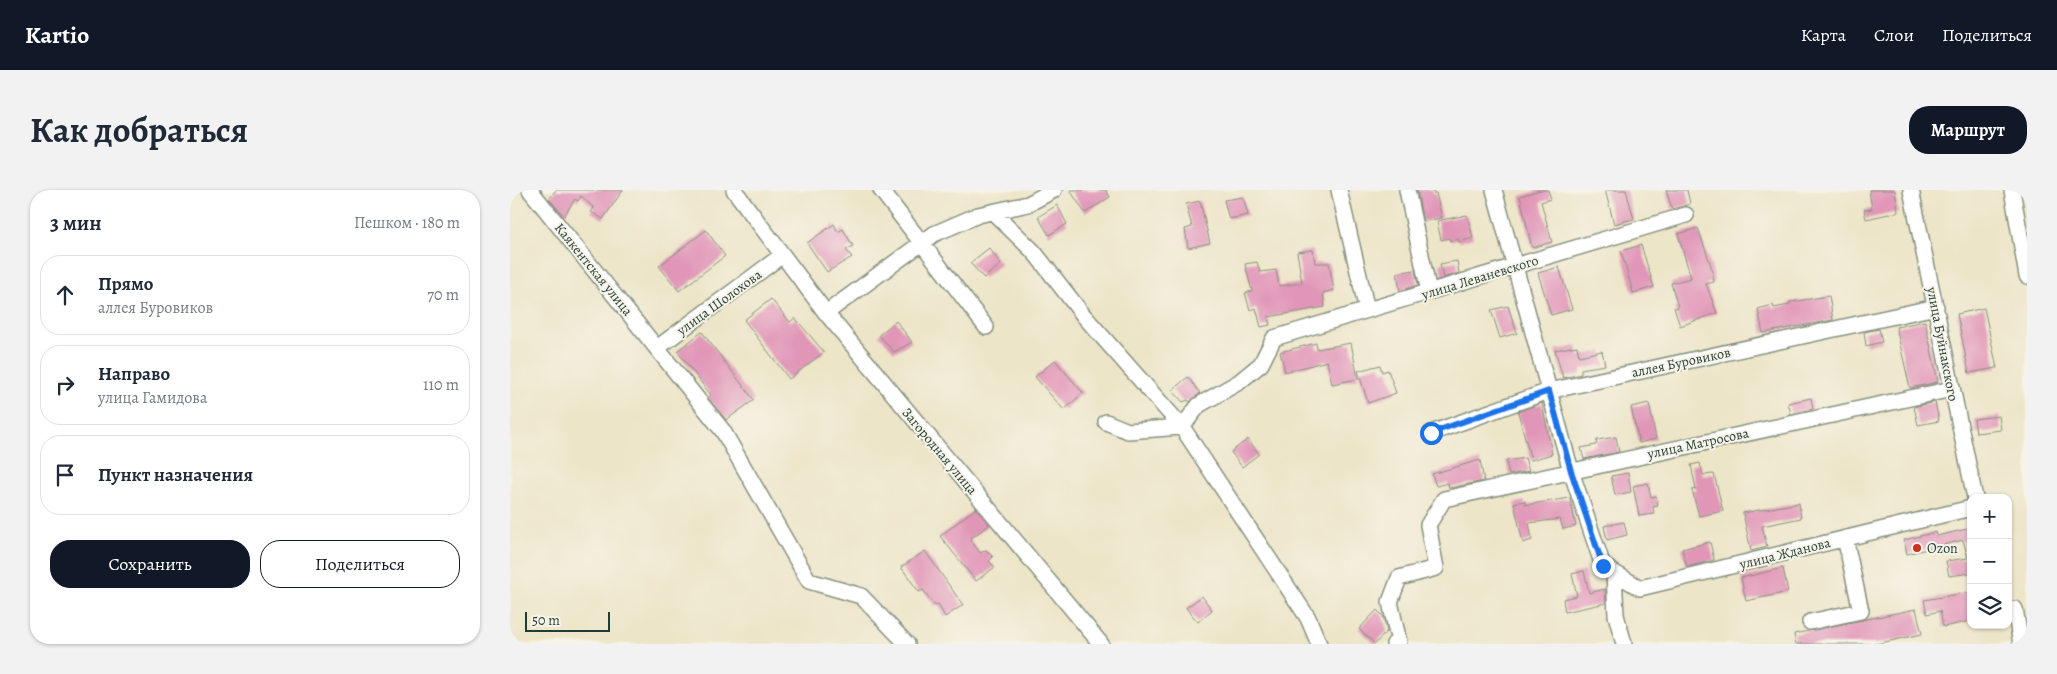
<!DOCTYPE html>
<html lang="ru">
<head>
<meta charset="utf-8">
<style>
  body { margin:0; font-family:Alegreya,serif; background:#f2f2f3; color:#1f2937 }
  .controls { position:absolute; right:15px; bottom:15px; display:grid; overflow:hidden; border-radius:10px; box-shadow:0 1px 4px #0004 }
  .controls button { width:45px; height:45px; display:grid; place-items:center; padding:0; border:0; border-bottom:1px solid #e0e1e3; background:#fff; color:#1f2937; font:25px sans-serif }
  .scale { position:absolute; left:15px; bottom:12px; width:85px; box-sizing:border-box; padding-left:5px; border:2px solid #1f3d34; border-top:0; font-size:14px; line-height:18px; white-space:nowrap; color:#1f3d34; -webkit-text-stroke:4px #f7f3e8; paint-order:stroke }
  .stop { position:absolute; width:15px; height:15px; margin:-11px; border:4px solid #1a73e8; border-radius:50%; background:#fff }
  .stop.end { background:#1a73e8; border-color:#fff; box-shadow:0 1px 5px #0008 }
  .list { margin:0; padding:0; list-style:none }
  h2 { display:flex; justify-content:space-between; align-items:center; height:65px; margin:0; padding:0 20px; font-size:21px }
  h2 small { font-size:16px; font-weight:400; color:#747a83 }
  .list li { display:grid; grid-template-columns:32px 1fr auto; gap:15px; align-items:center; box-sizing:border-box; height:80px; margin:0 10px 10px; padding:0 10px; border:1px solid #e0e1e3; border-radius:20px }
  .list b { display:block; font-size:19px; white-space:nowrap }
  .list p { margin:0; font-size:16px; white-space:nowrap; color:#747a83 }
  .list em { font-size:16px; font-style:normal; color:#747a83 }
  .actions { display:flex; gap:10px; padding:15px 20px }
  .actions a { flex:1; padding:11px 0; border:1px solid #111827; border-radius:20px; text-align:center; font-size:18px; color:#111827 }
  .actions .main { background:#111827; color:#fff }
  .icon { flex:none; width:28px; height:28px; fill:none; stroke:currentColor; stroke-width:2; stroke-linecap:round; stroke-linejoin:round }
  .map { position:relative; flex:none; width:1517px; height:454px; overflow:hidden; border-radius:20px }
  header { display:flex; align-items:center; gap:30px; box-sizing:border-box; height:70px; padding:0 25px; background:#111827; color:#fff }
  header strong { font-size:24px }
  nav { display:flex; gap:28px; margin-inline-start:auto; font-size:18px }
  .intro { display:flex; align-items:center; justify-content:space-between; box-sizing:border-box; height:120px; padding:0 30px }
  h1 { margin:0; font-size:35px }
  .button { padding:12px 22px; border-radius:20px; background:#111827; color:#fff; font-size:18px; font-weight:700 }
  main { display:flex; gap:30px; padding:0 30px }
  aside { flex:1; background:#fff; border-radius:20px; box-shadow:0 1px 4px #0004 }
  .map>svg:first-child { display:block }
  .building { fill:#e196b8 }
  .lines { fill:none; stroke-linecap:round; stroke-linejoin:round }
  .minor-casing { stroke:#86917e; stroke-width:18 }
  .minor { stroke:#fff; stroke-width:15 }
  .route { stroke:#1a73e8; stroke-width:6 }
  .poi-dot { fill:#c8321e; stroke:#f7f3e8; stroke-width:2 }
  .labels { text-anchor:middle; stroke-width:4; stroke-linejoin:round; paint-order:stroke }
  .street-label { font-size:14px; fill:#1f3d34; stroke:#f7f3e8 }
  .poi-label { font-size:14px; fill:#1f3d34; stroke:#f7f3e8; text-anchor:start }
</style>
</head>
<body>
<header>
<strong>Kartio</strong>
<nav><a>Карта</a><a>Слои</a><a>Поделиться</a></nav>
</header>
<div class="intro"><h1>Как добраться</h1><a class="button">Маршрут</a></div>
<main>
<aside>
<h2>3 мин<small>Пешком · 180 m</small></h2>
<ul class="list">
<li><svg class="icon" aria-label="ahead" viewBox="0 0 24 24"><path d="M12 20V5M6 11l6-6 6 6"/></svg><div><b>Прямо</b><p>аллея Буровиков</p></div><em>70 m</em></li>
<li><svg class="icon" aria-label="right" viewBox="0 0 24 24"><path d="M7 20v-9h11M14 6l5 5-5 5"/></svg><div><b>Направо</b><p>улица Гамидова</p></div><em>110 m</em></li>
<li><svg class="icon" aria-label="arrive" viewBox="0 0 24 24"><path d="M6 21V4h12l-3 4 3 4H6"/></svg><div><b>Пункт назначения</b></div></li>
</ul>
<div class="actions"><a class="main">Сохранить</a><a>Поделиться</a></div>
</aside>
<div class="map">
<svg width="1517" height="454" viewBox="0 0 1517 454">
  <rect width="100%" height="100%" fill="#f7f3e8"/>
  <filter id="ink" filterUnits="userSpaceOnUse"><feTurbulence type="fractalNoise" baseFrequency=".02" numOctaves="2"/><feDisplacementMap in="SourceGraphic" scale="10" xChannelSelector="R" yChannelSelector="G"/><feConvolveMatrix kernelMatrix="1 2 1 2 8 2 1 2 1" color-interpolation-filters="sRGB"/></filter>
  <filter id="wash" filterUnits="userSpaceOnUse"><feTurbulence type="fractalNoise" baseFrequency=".0096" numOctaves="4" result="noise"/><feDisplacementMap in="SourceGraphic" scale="20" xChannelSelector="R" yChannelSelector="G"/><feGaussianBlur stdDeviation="1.12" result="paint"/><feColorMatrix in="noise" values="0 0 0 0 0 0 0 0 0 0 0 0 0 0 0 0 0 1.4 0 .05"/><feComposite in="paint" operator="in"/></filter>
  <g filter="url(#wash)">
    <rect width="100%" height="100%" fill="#ede5c8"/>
    <g id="blocks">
      <path class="building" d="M46,0h67l-20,29 -12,-7 3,-4 -13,-12 -3,5 -3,-2 -11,17 -15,-17z
        M560,0h36l4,7 -25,16z
        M907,0h16v3h3l6,25 -19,3z
        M1030,0h8l3,9 -10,3 11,40 -20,6 -12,-52z
        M1095,0h21l8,29 -20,5z
        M1156,0h21l3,14 -18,5z
        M1359,0h26l3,22 -32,7 -2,-9 8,-1z
        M733,7l5,18 -19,4 -5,-19z
        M690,11l10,42 -22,5 -3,-19 7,-2 -6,-23z
        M547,15l10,19 -18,11 -11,-18z
        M957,25l6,23 -14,4 -1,-3 -8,2 -1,-3 -8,2 -4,-19z
        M324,34l4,8 5,-3 10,17 -7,4 6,7 -25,15 -20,-29z
        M1188,38l15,44 1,10 -8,2 11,29 -37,13 -6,-18 4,-1 -7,-24 20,-5 -13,-44z
        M196,40l19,26 -46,35 -20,-25z
        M1131,55l13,42 -21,6 -12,-42z
        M479,58l12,16 -17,14 -14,-15z
        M803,60l2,13h14l5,27 -11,3 2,14 -57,10 2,8 -9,2 -5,-19 -6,2 -5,-17 7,-2 -7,-27 12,-2 3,10 16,-2 3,16 23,-3 -5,-31z
        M947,71l2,12 -16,5 -3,-14z
        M1049,77l13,42 -21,6 -13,-42z
        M905,80l3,15 -18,6 -3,-18z
        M1319,106l4,24 -70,13 -5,-24 15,-4 1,3 15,-3 1,-3z
        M261,109l19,23 5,-4 29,34 -35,27 -45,-59z
        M998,116l9,27 -17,5 -9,-28z
        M1474,118l13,60 -28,5 -12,-59z
        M386,131l16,21 -18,10 -15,-17z
        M1415,131l13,61 -28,6 -14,-61z
        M1369,139l3,13 -16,4 -2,-14z
        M192,142l52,68 -28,20 -18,-22 3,-3 -34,-44z
        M806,153l1,6 34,-6 7,36 -26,5 -5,-23 -42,11 -5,-20z
        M1067,156l2,10 23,-5 3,14 -24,4v5l-18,4 -8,-28z
        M545,170l28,33 -19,17 -29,-33z
        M870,175l2,7 6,-2 8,23 -28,10 -10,-32z
        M678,187l12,16 -10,9 -2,-2 -5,2 -11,-12z
        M1301,208l2,11 -22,5 -3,-11z
        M1425,212l4,19 -21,4 -4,-18z
        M1032,213l10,51 -21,6 -13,-48z
        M1139,213l7,36 -17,4 -8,-36z
        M1489,226l2,14 -25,3 -2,-14z
        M1106,247l3,15 -35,7 -3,-11 15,-3 1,-5z
        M738,249l11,15 -17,13 -11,-15z
        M1015,268l4,13 -20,4 -3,-14z
        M970,270l4,21 -35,7 -1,-5 -12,3 -4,-12z
        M1190,273l3,12 11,-1 9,37 -24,5 -7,-26 4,-1 -5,-24z
        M1118,283l3,19 -16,3 -4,-19z
        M1138,293l3,14 5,-1 2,10 -5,1 1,7 -15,2 -6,-30z
        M1060,308l6,28 -13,3 -3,-10 -31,4 3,17 -9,3 -9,-40 11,-2v4z
        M1289,313l2,15 -39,8 5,21 -16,4 -8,-38z
        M466,318l13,17 -19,14 10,14 6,-3 7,7 -4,4 6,6 -19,14 -36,-45z
        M1114,332l3,13 -20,5 -3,-14z
        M1461,338v45l-22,3 -3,-15 22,-3 -5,-18 -56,14 -3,-14 32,-8 1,4z
        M1200,352l4,18 -27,7 -5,-18z
        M415,361l38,54 -18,12 -7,-13 -3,2 -12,-16 -4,2 -18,-25z
        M1273,378l5,24 -42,9 -5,-23z
        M1074,381l5,22 16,-4 1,14 -41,9 -2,-13 14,-3 -5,-22z
        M1461,402v29l-28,6 -3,-16 -13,3 -3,-14z
        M692,406l10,14 -14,12 -12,-14z
        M1406,419l6,25 -46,10h-80l-2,-10z
        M867,420l6,6 4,15 -12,13 -16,-15z"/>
    </g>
  </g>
  <g filter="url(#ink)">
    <use href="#blocks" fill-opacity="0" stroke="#86917e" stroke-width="1"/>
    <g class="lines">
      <g class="minor-casing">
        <path id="minor" d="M20,0l193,241 86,150 52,15 46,48
          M224,0l92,123 275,331
          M371,0l105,137
          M829,0l28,120
          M897,0l22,102
          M984,0l77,281 32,95 37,22 331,-80
          M1401,0l64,308
          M1502,0l15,86
          M483,22l41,40 50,64 98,111 126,191 11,26
          M316,123l108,-79 44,-19 50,-11 26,-14
          M147,158l124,-92
          M596,232l22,9 54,-4 17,-22 40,-23 22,-18 13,-26 412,-123
          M921,243l118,-42 387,-84
          M1104,383l2,42 8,29
          M1505,419l6,35
          M1300,432l51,-11 -16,-73
          M884,454l5,-2 -9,-40 9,-24 37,-10 -8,-43 16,-26 508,-110"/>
      </g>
      <use href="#minor" class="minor"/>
    </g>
  </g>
  <g class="lines" filter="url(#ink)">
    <path class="route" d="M921,243l118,-42 22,80 32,95"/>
  </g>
  <circle class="poi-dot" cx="1407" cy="358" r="5"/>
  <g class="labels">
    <g class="street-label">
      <text transform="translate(84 79) rotate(51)" y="5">Каякентская улица</text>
      <text transform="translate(970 87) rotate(-17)" y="5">улица Леваневского</text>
      <text transform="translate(209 112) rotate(-36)" y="5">улица Шолохова</text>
      <text transform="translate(1433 154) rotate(79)" y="5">улица Буйнакского</text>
      <text transform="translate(1171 172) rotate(-12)" y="5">аллея Буровиков</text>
      <text transform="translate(1188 253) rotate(-12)" y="5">улица Матросова</text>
      <text transform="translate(430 261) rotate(50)" y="5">Загородная улица</text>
      <text transform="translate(1275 363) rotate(-14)" y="5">улица Жданова</text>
    </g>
    <g class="poi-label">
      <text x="1417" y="363">Ozon</text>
    </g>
  </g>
</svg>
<div class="controls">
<button>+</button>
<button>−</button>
<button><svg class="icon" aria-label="layers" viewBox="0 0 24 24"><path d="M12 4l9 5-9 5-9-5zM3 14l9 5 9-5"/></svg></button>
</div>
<div class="scale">50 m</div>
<div class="stop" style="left:921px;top:243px"></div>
<div class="stop end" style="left:1093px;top:376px"></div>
</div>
</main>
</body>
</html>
